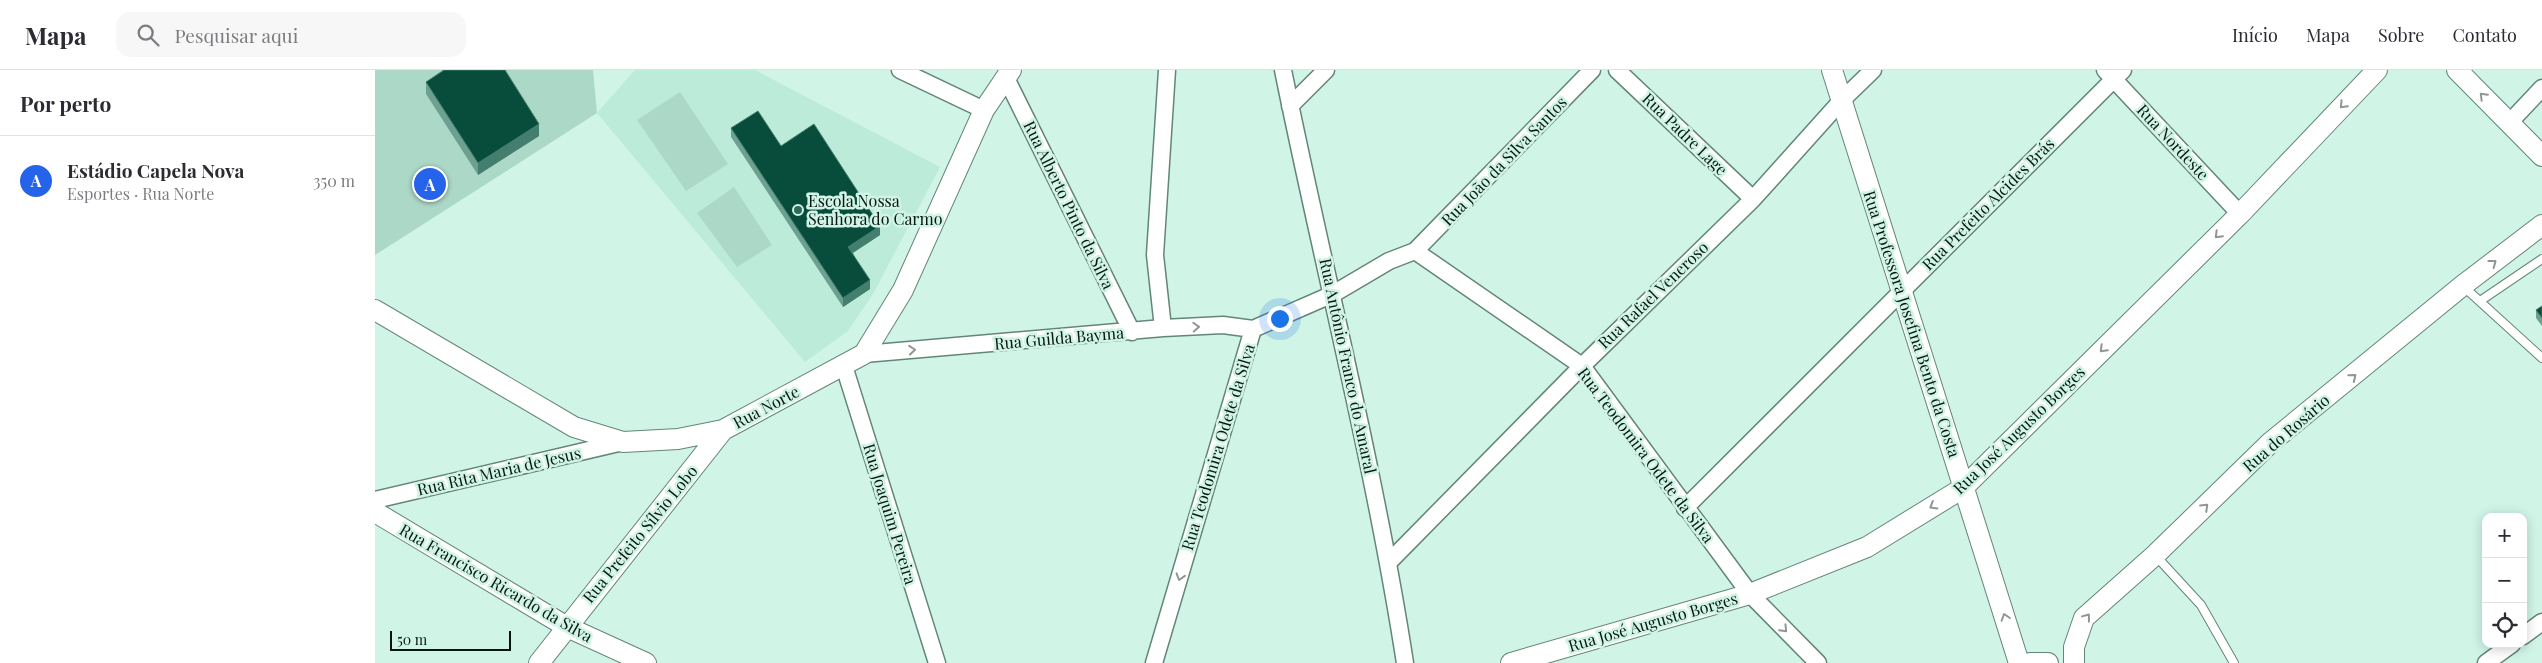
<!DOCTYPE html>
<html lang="pt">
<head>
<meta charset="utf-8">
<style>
  body { margin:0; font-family:"Playfair Display",serif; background:#f7f7f7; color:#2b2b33 }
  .controls { position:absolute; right:15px; bottom:15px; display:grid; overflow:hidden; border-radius:10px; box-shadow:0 2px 12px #0003 }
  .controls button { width:45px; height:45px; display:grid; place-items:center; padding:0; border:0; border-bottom:1px solid #e1e1e2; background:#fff; color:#2b2b33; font:25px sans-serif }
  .scale { position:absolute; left:15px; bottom:12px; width:121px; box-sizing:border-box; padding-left:5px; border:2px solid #091611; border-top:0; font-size:14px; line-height:18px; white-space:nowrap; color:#091611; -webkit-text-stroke:4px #d0f4e6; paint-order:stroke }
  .you { position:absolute; left:904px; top:248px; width:18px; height:18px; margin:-12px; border:4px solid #fff; border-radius:50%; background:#1a73e8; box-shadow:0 0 0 8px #1a73e833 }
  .badge { display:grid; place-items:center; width:32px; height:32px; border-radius:50%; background:#2563eb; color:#fff; font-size:16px; font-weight:700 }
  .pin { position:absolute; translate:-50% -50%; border:2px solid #fff; box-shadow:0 1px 5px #0006 }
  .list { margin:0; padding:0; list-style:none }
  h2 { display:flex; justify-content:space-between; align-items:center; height:65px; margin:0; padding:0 20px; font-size:21px }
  h2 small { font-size:16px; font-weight:400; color:#7c7c81 }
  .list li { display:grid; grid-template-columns:32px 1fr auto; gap:15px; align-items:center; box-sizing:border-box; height:90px; padding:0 20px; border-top:1px solid #e1e1e2 }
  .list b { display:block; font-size:19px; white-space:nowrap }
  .list p { margin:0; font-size:16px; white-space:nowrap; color:#7c7c81 }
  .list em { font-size:16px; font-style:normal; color:#7c7c81 }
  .icon { flex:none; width:28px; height:28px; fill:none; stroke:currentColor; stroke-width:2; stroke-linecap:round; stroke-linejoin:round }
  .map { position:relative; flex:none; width:2167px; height:593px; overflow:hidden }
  header { display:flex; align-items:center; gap:30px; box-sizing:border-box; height:70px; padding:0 25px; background:#fff; border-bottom:1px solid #e1e1e2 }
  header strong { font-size:24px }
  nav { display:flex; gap:28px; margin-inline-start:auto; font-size:18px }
  .search { width:350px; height:45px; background:#f7f7f7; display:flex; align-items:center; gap:12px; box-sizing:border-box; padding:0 18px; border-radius:15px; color:#7c7c81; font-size:19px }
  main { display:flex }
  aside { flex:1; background:#fff }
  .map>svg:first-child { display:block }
  .built { fill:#bdebda }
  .green { fill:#acd8c8 }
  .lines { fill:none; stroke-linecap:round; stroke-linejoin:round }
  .service-casing { stroke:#648579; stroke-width:10 }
  .minor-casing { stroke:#648579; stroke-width:19 }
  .tertiary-casing { stroke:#648579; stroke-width:22 }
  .service { stroke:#fff; stroke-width:8 }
  .minor { stroke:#fff; stroke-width:16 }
  .tertiary { stroke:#fff; stroke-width:20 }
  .wall { fill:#6ca090 }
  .shaded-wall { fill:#447e6e }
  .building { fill:#084c3b; stroke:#447e6e }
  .oneway { stroke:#909694 }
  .poi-dot { fill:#2c6b58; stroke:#d0f4e6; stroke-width:2 }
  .labels { text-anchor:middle; stroke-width:5; stroke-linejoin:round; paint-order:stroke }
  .street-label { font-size:16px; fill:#091611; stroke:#d0f4e6 }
  .poi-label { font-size:16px; fill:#091611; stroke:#d0f4e6; text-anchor:start }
</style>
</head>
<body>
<header>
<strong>Mapa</strong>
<div class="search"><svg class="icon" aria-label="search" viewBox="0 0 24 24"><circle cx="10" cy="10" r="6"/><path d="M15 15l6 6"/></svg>Pesquisar aqui</div>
<nav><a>Início</a><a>Mapa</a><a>Sobre</a><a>Contato</a></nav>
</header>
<main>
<aside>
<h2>Por perto<small></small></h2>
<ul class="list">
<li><span class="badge">A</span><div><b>Estádio Capela Nova</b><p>Esportes · Rua Norte</p></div><em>350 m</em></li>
</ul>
</aside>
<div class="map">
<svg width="2167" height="593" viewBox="0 0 2167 593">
  <rect width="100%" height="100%" fill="#d0f4e6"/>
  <path class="built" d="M260,0h120l185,97 -67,127 -25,37 -43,31 -208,-249z"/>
  <path class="green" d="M0,0h218l4,43 -222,142z
    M305,22l48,72 -42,27 -49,-71z
    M359,117l38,58 -35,22 -40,-54z"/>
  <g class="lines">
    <g class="service-casing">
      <path id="service" d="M2089,217l78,71
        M2105,231l62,-42
        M1780,485l46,50 33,58"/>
    </g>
    <g class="minor-casing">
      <path id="minor" d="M525,0l84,40
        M908,0c40,198 91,393 122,593
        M1242,0l136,129
        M1730,0l135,144
        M631,8l126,254
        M915,36l36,-36
        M2135,52l32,-34
        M1040,181l177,-181
        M788,258l-8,-73 12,-185
        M489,284l299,-26 60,-3 30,4
        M469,296l93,297
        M0,430l248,-58
        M1310,438l438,-438
        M1014,492l193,-196 171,-167 88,-98 32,-31
        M2148,566l19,-14
        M779,593l99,-334 80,-35 56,-33 26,-10 167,115 168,228 68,69
        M2111,593l26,-19"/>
    </g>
    <g class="tertiary-casing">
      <path id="tertiary" d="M1457,0l187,593
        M2082,0l85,86
        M0,240l199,117 49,15 55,-3 45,-9 141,-76 39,-64 81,-180 27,-40
        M0,442l192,115 79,36
        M164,593l184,-233
        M1136,593l239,-69 117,-47 96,-59 277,-274 137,-144
        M1655,593h18
        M1699,593v-16l10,-29 71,-63 116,-113 191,-156 80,-61"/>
    </g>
    <use href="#service" class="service"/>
    <use href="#minor" class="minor"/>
    <use href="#tertiary" class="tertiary"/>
  </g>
  <path class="wall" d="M51,12l113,54 -61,39 -52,-81z
    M356,58l50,18 99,89 -27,18 17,36 -27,18 -112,-170z
    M2167,236v20l-6,-8v-8z"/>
  <path class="shaded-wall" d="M164,54v12l-61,39v-12z
    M505,156v9l-32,21v-9z
    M495,210v9l-27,18v-9z"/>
  <path class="building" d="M69,0h61l34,54 -61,39 -52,-81z
    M383,41l23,35 33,-22 66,102 -32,21 22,33 -27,18 -112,-170z
    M2167,236v12l-6,-8z"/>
  <defs><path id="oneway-chevron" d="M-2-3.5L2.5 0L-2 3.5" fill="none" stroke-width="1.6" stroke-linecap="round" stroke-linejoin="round" transform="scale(1.25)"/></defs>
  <g class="oneway">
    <use href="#oneway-chevron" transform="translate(2108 26) rotate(-135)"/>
    <use href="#oneway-chevron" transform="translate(1968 35) rotate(134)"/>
    <use href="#oneway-chevron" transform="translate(1843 165) rotate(135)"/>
    <use href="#oneway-chevron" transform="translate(2118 193) rotate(-37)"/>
    <use href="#oneway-chevron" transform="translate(821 257) rotate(-3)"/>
    <use href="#oneway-chevron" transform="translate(1728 279) rotate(135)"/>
    <use href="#oneway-chevron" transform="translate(537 280) rotate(-5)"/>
    <use href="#oneway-chevron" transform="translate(1978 307) rotate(-39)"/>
    <use href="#oneway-chevron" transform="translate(1558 436) rotate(149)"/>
    <use href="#oneway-chevron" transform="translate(1830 437) rotate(-44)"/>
    <use href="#oneway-chevron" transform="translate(805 507) rotate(107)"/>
    <use href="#oneway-chevron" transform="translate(1630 547) rotate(-108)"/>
    <use href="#oneway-chevron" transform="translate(1712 547) rotate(-53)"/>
    <use href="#oneway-chevron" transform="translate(1409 559) rotate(46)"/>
  </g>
  <circle class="poi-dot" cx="423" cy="140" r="5"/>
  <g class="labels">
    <g class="street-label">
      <text transform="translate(1310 64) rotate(44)" y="6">Rua Padre Lage</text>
      <text transform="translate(1798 72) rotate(47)" y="6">Rua Nordeste</text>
      <text transform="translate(1129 91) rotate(-46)" y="6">Rua João da Silva Santos</text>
      <text transform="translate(1613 134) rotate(-45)" y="6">Rua Prefeito Alcides Brás</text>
      <text transform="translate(694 135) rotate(64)" y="6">Rua Alberto Pinto da Silva</text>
      <text transform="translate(1278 225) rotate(-44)" y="6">Rua Rafael Veneroso</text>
      <text transform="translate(1537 254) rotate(72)" y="6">Rua Professora Josefina Bento da Costa</text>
      <text transform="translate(684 268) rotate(-5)" y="6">Rua Guilda Bayma</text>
      <text transform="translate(973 296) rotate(78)" y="6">Rua Antônio Franco do Amaral</text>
      <text transform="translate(391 337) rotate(-28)" y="6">Rua Norte</text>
      <text transform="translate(1644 360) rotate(-44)" y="6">Rua José Augusto Borges</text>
      <text transform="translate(1911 363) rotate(-41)" y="6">Rua do Rosário</text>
      <text transform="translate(843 377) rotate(-73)" y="6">Rua Teodomira Odete da Silva</text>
      <text transform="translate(1271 385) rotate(53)" y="6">Rua Teodomira Odete da Silva</text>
      <text transform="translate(124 401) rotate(-13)" y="6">Rua Rita Maria de Jesus</text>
      <text transform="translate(515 444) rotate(73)" y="6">Rua Joaquim Pereira</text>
      <text transform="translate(265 464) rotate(-51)" y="6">Rua Prefeito Sílvio Lobo</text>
      <text transform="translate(121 513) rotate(30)" y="6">Rua Francisco Ricardo da Silva</text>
      <text transform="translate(1278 552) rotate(-16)" y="6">Rua José Augusto Borges</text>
    </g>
    <g class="poi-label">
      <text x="433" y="137">Escola Nossa<tspan x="433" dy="18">Senhora do Carmo</tspan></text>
    </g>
  </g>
</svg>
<div class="controls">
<button>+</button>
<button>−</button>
<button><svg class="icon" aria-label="locate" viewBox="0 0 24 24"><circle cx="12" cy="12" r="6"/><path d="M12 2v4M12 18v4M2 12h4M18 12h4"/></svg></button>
</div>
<div class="scale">50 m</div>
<div class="you"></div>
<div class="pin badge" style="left:55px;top:114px">A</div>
</div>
</main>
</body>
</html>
